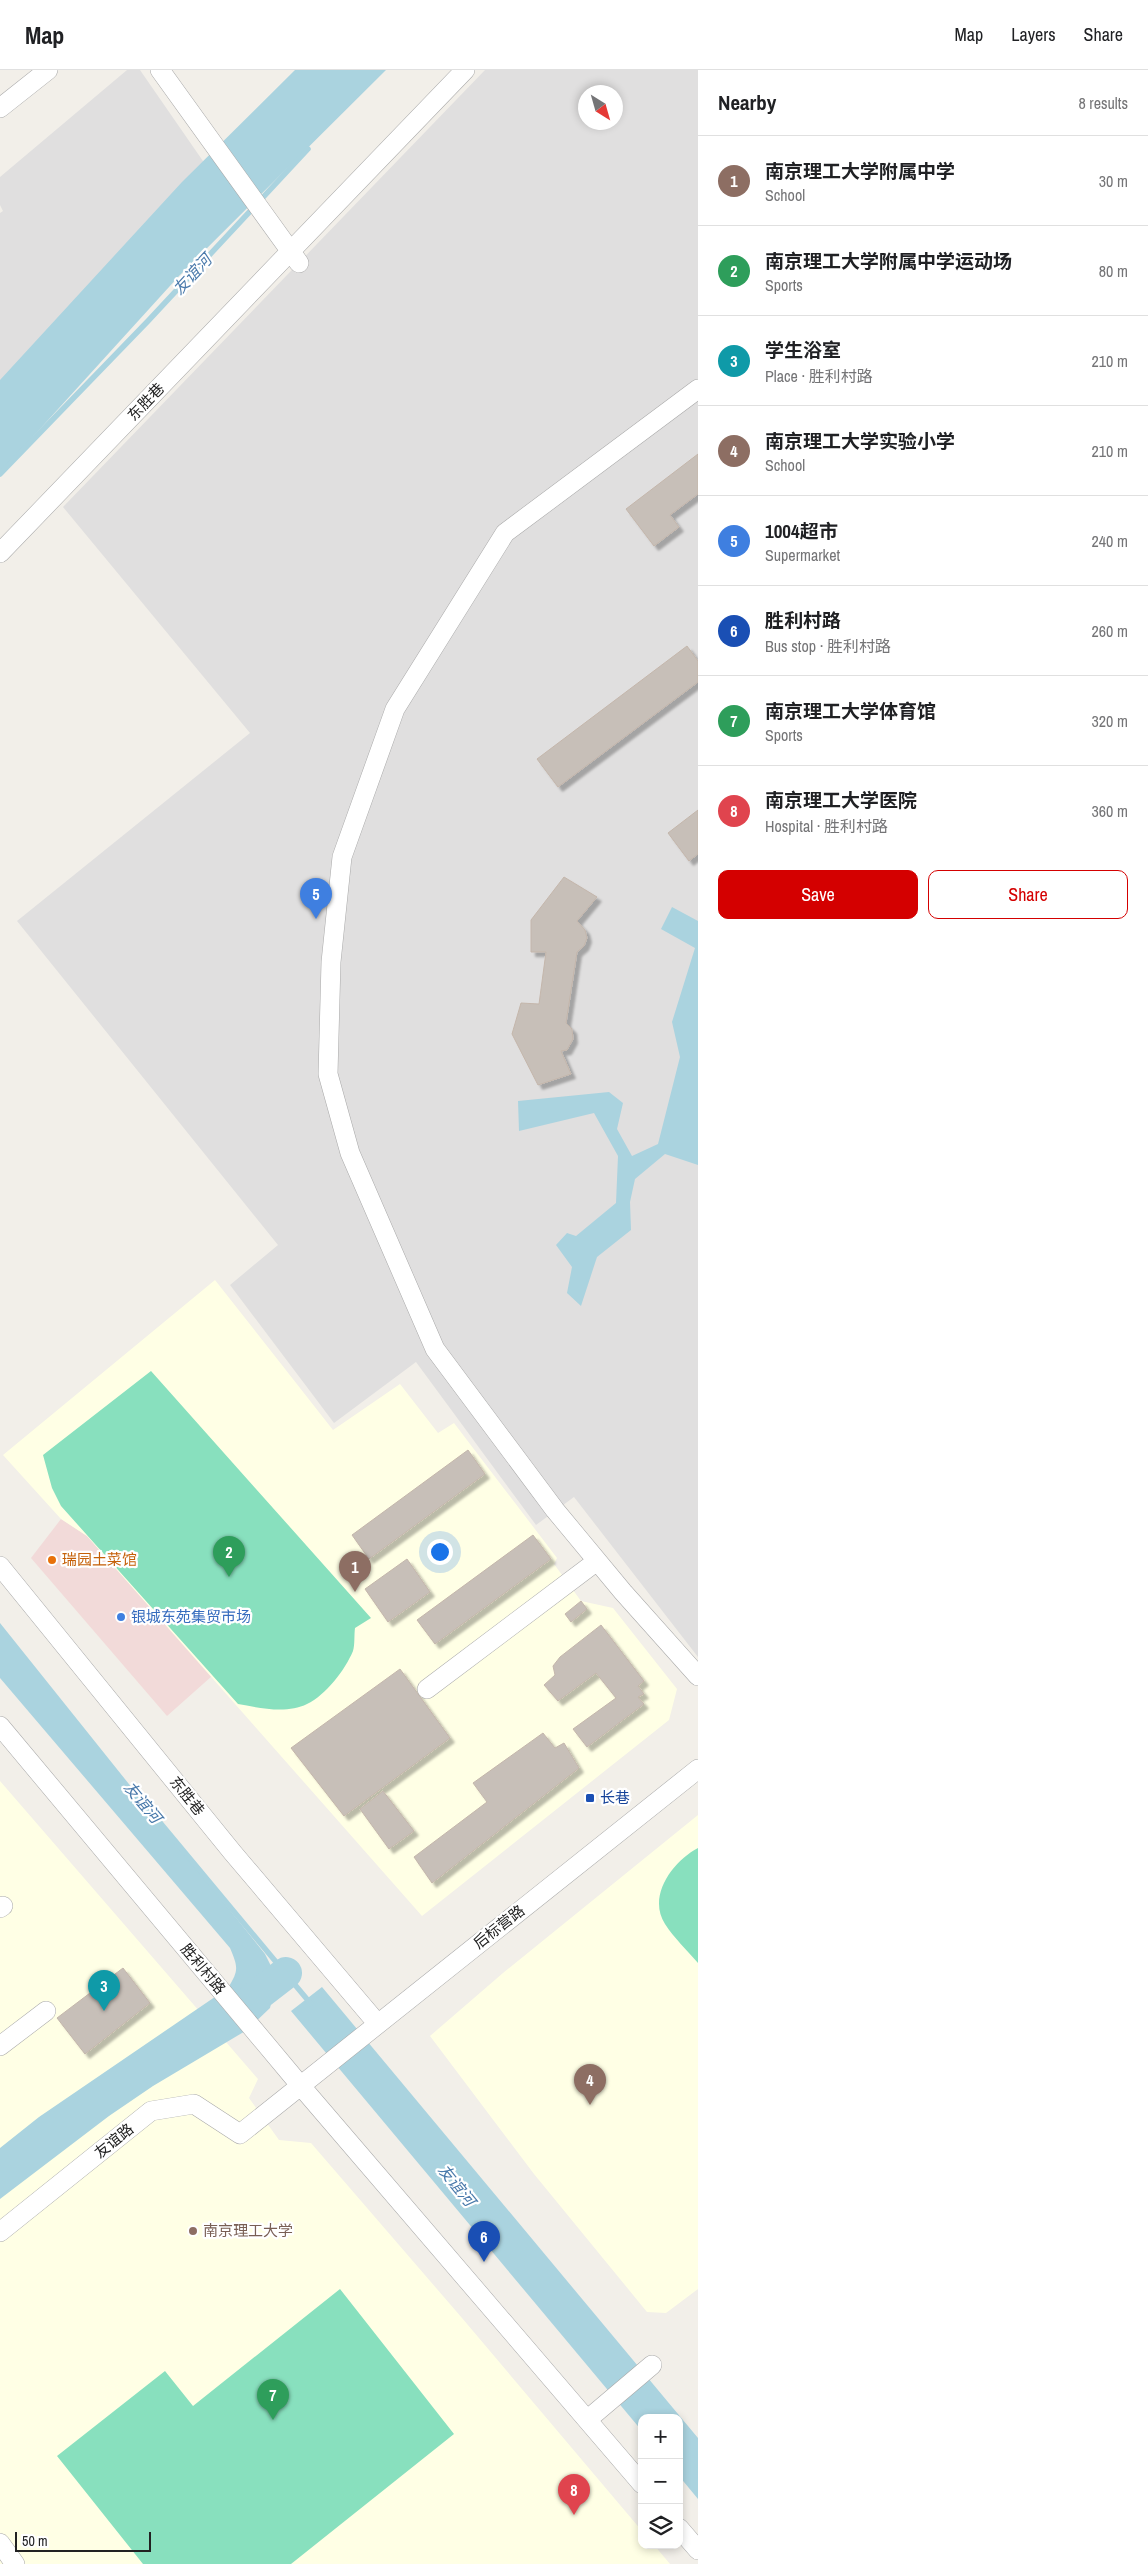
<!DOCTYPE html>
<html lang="en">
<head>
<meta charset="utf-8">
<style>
  body { margin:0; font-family:"Archivo Narrow","Noto Sans SC",sans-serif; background:#f2f2f2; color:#202124 }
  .controls { position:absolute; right:15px; bottom:15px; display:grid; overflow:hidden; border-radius:10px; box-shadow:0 2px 8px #0003 }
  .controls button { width:45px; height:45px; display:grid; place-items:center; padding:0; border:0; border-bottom:1px solid #e0e0e0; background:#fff; color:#202124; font:25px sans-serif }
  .compass { position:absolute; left:578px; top:15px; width:45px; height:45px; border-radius:50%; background:#fff; box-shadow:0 2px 8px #0003; rotate:143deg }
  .scale { position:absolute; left:15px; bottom:12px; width:136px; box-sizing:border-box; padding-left:5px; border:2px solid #222; border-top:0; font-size:14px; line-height:18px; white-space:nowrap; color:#222; -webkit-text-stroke:4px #fff; paint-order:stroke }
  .you { position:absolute; left:439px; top:1481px; width:18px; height:18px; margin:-12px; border:4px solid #fff; border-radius:50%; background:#1a73e8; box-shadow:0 0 0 8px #1a73e833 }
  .badge { display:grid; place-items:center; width:32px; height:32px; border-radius:50%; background:#d40000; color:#fff; font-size:16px; font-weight:700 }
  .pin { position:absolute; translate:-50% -41px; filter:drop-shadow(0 1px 2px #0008) }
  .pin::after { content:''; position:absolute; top:26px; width:18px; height:15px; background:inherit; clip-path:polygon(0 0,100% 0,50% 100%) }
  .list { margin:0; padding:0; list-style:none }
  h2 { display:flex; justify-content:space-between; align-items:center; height:65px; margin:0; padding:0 20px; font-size:21px }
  h2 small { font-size:16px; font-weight:400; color:#757577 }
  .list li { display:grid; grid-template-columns:32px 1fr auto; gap:15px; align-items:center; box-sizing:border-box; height:90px; padding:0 20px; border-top:1px solid #e0e0e0 }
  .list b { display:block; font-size:19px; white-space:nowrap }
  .list p { margin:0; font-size:16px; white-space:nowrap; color:#757577 }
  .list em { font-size:16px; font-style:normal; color:#757577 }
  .actions { display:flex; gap:10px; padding:15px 20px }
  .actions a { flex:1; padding:11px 0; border:1px solid #d40000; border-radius:10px; text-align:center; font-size:18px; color:#d40000 }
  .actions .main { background:#d40000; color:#fff }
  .icon { flex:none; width:28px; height:28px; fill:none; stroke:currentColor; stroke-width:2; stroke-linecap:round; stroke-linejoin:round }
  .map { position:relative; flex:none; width:698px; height:2494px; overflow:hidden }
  header { display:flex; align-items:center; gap:30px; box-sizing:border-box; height:70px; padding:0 25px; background:#fff; border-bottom:1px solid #e0e0e0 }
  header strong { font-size:24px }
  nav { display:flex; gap:28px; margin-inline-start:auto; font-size:18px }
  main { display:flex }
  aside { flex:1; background:#fff }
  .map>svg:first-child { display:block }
  .residential { fill:#e0dfdf; fill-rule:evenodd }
  .commercial { fill:#f2dad9 }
  .education { fill:#ffffe5 }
  .pitch { fill:#88e0be }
  .water { fill:#aad3df }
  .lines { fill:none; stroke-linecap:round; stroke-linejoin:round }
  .stream { stroke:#aad3df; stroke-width:5.5 }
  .river { stroke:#aad3df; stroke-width:32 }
  .building { fill:#c7bfb8; stroke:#c4b6ab; filter:url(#shadow) }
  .minor-casing { stroke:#a9a9a9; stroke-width:20 }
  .minor { stroke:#fff; stroke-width:19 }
  .food-dot { fill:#e8710a; stroke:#fff; stroke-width:2 }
  .shop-dot { fill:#3f7fe0; stroke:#fff; stroke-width:2 }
  .transit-dot { fill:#1a4fb4; stroke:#fff; stroke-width:2 }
  .education-dot { fill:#8d6e63; stroke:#fff; stroke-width:2 }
  .labels { text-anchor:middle; stroke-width:4.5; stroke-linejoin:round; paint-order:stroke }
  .street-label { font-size:15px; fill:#222; stroke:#fff }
  .food-label { font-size:15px; fill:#c56008; stroke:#fff; text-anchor:start }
  .shop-label { font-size:15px; fill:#366cbe; stroke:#fff; text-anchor:start }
  .transit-label { font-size:15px; fill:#164399; stroke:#fff; text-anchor:start }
  .education-label { font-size:15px; fill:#785e54; stroke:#fff; text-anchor:start }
  .water-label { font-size:16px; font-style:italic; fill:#4a7aab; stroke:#fff }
</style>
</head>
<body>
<header>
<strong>Map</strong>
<nav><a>Map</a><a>Layers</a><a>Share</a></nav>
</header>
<main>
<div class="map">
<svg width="698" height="2494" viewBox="0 0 698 2494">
  <defs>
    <filter id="shadow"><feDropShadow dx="4.5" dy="4.5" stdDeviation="1" flood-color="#0004"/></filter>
  </defs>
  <rect width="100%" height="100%" fill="#f2efe9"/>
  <path class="residential" d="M127,0h13l74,107 -214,230v-194l3,-2 -3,-6v-28z
    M485,0h213v1587l-124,-160 -38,28 -120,-163 -82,61 -104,-138 48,-40 -261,-324 233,-188 -187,-226zM586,22h30v30h-30z"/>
  <path class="commercial" d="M61,1449l26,17 125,140 -45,40 -136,-158z"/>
  <path class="education" d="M215,1210l118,150 67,-46 38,49 16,-10 103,135 -3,6 27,37 32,7 64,81 -8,31 -247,196 -335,-380 -26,-17 -58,-64z
    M0,1711l258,298 -9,19 30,42 32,3 151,175 180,213v14h12l16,19h-670z
    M698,1745v474l-32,24 -19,-1 -113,-138 -104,-138 73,-63z"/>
  <path class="pitch" d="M151,1301l220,247 -16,10c-1,7 0,17 -2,23 -8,19 -27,44 -46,53 -20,10 -47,4 -69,0l-177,-198 -9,-18 -9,-33z
    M698,1778v115c-11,-13 -24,-25 -33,-39 -18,-28 8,-63 33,-76z
    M340,2219l114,145 -163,130h-148l-86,-108 108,-85 28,35z"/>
  <path class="water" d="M295,0h91l-207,206 -179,197v-93l182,-198z
    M672,837l26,14v244l-33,-11 -30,25 -5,23 1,28 -34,27 -16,49 -14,-13 5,-26 -16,-22 11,-12 9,3 40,-33 2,-47 -24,-43 -75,18 -1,-30 91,-9 14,11 -6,26 15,27 26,-12 22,-87 -8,-35 23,-74 -34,-19z
    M0,1553l265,331 12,24 -7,30 -23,22 -94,56 -44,30 -109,83v-51l39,-31 189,-129c11,-18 10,-21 2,-40l-230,-270z
    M322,1917l376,451v61l-19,-23v-58h-37v13l-351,-420z"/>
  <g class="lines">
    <path class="stream" d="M0,404l148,-153 160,-172
      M152,1743l159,191"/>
    <path class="river" d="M242,1937l44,-34"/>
  </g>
  <path class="building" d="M698,384v40l-28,21 9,12 -25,19 -28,-37z
    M687,576l11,15v21l-140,105 -21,-28z
    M698,740v44l-9,7 -21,-28z
    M564,807l33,20 -20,24 8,9 2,8 -3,8 -7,6 -11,71 6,6 1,10 -6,11 -6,1 10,23 -33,11 -26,-51 9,-31 18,1 7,-52h-15v-32z
    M468,1380l17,24 -116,85 -17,-24z
    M533,1465l18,24 -116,85 -18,-24z
    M407,1489l23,33 -42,30 -23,-33z
    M581,1531l6,8 -16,13 -6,-8z
    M601,1555l43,56 -6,5 6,8 -6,3 6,7 -57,43 -14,-18 43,-31 -20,-25 -38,28 -14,-16 11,-10 -2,-9 7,-9z
    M400,1599l50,69 -106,78 -53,-68z
    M543,1663l12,15 9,-5 15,25 -147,115 -18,-26 73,-55 -14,-19z
    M383,1721l31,40 -25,18 -29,-40z
    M123,1898l27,35 -65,51 -28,-36z"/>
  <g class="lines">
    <g class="minor-casing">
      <path id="minor" d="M160,0l139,193
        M0,38l48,-38
        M698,319l-193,144 -110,176 -53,148 -11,105 -3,112 22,79 85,196 120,161 68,82 75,84
        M0,483l465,-483
        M0,1496l233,287 144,170
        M427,1619l170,-128
        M0,1656l300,359 342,399
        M0,1838l3,-2
        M0,1976l46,-35
        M0,2162l151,-121 43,-7 46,30 458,-365
        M587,2350l65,-55
        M679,2458l19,22
        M0,2473l15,21"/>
    </g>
    <use href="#minor" class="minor"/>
  </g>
  <circle class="food-dot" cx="52" cy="1490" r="5"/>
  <circle class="shop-dot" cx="121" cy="1547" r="5"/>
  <rect class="transit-dot" x="585" y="1723" width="10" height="10" rx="2.5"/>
  <circle class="education-dot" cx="193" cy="2161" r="5"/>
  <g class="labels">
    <g class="street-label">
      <text transform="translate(146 332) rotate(-46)" y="5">东胜巷</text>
      <text transform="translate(187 1726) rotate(51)" y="5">东胜巷</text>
      <text transform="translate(499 1857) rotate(-38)" y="5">后标营路</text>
      <text transform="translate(203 1899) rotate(50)" y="5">胜利村路</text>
      <text transform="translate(114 2071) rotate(-39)" y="5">友谊路</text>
    </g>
    <g class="food-label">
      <text x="62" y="1495">瑞园土菜馆</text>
    </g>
    <g class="shop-label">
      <text x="131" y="1552">银城东苑集贸市场</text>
    </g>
    <g class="transit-label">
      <text x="600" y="1733">长巷</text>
    </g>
    <g class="education-label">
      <text x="203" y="2166">南京理工大学</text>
    </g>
    <g class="water-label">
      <text transform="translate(192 204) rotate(-47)" y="6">友谊河</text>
      <text transform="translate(143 1732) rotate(50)" y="6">友谊河</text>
      <text transform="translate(457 2115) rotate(51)" y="6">友谊河</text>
    </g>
  </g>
</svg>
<div class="controls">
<button>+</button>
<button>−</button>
<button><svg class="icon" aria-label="layers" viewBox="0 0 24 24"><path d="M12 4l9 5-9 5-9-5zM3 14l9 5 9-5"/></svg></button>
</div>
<svg class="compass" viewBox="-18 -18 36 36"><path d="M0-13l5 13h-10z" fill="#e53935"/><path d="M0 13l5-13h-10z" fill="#757577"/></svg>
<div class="scale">50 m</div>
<div class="you"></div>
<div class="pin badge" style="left:355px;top:1522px;background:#8d6e63">1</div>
<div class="pin badge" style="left:229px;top:1507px;background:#2e9e5b">2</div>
<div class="pin badge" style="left:104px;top:1941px;background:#0f9aa8">3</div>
<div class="pin badge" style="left:590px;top:2035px;background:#8d6e63">4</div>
<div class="pin badge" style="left:316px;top:849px;background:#3f7fe0">5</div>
<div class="pin badge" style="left:484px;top:2192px;background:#1a4fb4">6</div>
<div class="pin badge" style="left:273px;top:2350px;background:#2e9e5b">7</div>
<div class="pin badge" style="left:574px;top:2445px;background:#e0444e">8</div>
</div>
<aside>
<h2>Nearby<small>8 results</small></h2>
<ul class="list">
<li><span class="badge" style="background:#8d6e63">1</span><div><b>南京理工大学附属中学</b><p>School</p></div><em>30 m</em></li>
<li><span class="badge" style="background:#2e9e5b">2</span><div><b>南京理工大学附属中学运动场</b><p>Sports</p></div><em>80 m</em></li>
<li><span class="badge" style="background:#0f9aa8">3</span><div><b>学生浴室</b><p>Place · 胜利村路</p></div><em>210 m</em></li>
<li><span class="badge" style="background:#8d6e63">4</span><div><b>南京理工大学实验小学</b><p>School</p></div><em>210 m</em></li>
<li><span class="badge" style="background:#3f7fe0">5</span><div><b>1004超市</b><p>Supermarket</p></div><em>240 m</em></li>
<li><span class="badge" style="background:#1a4fb4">6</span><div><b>胜利村路</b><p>Bus stop · 胜利村路</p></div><em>260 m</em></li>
<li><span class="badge" style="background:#2e9e5b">7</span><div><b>南京理工大学体育馆</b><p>Sports</p></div><em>320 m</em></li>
<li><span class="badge" style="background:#e0444e">8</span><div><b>南京理工大学医院</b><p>Hospital · 胜利村路</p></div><em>360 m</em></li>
</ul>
<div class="actions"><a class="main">Save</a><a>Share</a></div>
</aside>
</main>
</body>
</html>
